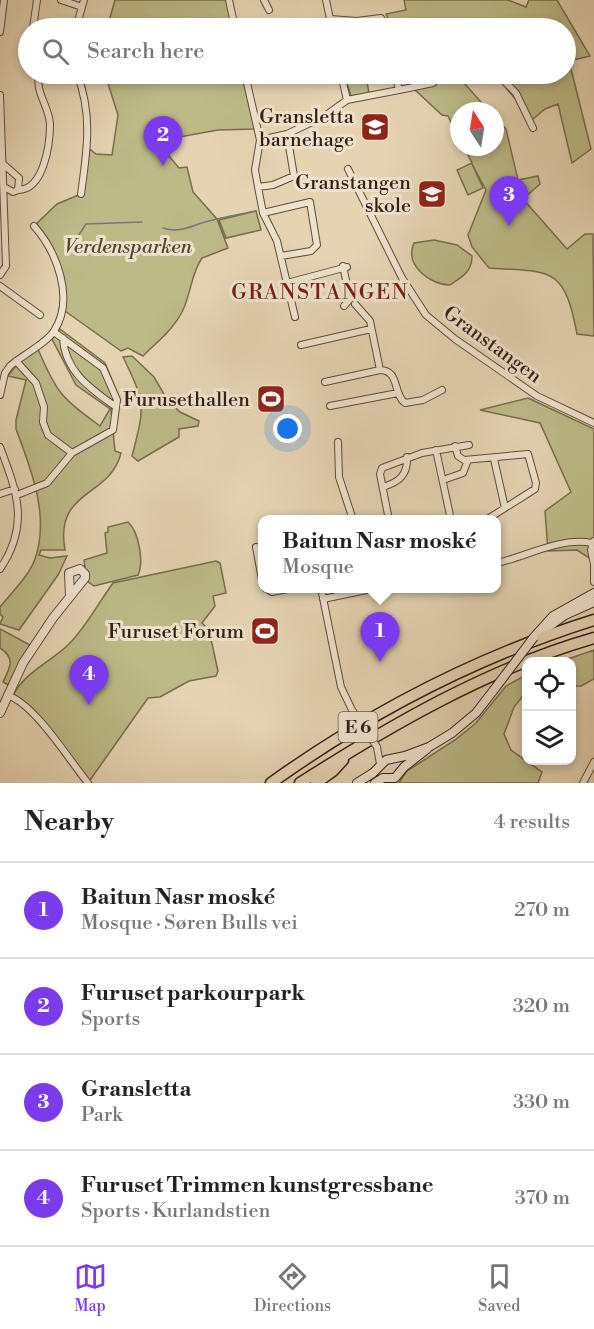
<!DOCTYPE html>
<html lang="en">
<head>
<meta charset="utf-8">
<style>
  body { margin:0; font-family:"Libre Bodoni",serif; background:#f2f2f2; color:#222 }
  .controls { position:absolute; right:18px; bottom:18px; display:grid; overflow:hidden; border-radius:12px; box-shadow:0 3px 9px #0003 }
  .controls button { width:54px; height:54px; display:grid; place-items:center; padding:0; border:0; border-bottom:2px solid #e0e0e0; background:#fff; color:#222; font:30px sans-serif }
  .compass { position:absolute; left:450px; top:102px; width:54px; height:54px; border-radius:50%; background:#fff; box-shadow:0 3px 9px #0003; rotate:348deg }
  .you { position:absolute; left:288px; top:429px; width:21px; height:21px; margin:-15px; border:4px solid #fff; border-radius:50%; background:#1a73e8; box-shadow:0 0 0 9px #1a73e833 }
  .badge { display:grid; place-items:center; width:39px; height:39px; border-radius:50%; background:#7c3aed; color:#fff; font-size:20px; font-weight:700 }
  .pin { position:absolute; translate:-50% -50px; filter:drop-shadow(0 2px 3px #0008) }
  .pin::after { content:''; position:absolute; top:32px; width:21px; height:18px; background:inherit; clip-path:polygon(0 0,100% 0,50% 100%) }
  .popup { position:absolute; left:258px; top:515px; width:243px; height:78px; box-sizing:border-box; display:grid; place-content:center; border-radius:12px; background:#fff; filter:drop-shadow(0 2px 4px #0005); font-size:20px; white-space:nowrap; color:#767676 }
  .popup b { font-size:22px; color:#222 }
  .popup::after { content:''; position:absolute; left:50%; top:100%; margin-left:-12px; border:12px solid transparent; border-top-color:#fff }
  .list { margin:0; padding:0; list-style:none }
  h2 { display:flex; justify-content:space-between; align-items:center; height:78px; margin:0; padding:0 24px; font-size:26px }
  h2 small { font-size:20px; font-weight:400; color:#767676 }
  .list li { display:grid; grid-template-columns:39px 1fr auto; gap:18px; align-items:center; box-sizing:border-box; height:96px; padding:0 24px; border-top:2px solid #e0e0e0 }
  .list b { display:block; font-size:22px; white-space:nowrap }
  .list p { margin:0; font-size:20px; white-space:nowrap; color:#767676 }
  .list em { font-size:20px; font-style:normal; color:#767676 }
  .icon { flex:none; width:33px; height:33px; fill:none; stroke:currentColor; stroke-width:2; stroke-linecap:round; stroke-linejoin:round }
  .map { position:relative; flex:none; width:594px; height:783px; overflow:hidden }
  .search { position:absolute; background:#fff; box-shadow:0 3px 9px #0003; left:18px; right:18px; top:18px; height:66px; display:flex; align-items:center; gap:15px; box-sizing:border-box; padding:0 21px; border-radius:33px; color:#767676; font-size:22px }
  .sheet { height:462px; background:#fff }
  nav { display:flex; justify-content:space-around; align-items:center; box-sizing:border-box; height:84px; border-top:2px solid #e0e0e0; background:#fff; font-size:16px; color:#767676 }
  nav a { display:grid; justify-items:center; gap:3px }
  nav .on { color:#7c3aed }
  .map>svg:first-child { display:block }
  .green { fill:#bcba87; stroke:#786c4e; stroke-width:1.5 }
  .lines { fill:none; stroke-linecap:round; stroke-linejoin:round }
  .stream { stroke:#727976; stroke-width:1.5 }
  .minor-casing { stroke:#604b3c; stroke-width:8 }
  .tertiary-casing { stroke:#604b3c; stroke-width:10 }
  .secondary-casing { stroke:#341e14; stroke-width:10 }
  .motorway-casing { stroke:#341e14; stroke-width:13 }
  .minor { stroke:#eee2cd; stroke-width:6 }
  .tertiary { stroke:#eee2cd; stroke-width:8 }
  .secondary { stroke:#eee2cd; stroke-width:8 }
  .motorway { stroke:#e5d3b2; stroke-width:10 }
  .minor-bridge-casing { stroke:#604b3c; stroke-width:8; stroke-linecap:butt }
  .secondary-bridge-casing { stroke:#341e14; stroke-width:10; stroke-linecap:butt }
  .minor-bridge { stroke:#eee2cd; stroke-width:6 }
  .secondary-bridge { stroke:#eee2cd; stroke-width:8 }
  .labels { text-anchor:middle; stroke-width:6; stroke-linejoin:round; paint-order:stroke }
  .shield { fill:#eee2cd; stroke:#6c594c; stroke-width:1.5 }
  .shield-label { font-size:18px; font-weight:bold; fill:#341e14 }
  .poi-label { font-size:20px; fill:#341e14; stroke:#eee2cd; text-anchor:end }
  .park-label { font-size:20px; font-style:italic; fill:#564531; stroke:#eee2cd }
  .street-label { font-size:20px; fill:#341e14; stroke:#eee2cd }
  .neighbourhood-label { font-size:21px; letter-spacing:1.5px; fill:#7a1f14; stroke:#eee2cd }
</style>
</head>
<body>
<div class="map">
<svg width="594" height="783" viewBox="0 0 594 783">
  <rect width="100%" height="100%" fill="#e5d3b2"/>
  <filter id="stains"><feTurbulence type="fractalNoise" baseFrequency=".00333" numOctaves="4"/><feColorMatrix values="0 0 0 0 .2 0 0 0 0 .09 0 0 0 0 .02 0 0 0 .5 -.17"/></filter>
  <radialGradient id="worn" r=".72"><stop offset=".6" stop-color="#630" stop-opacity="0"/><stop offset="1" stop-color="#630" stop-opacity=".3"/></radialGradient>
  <path class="green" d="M115,0h114l6,28h-128z
    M404,0h104l18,7 3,-7h28l33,56 -21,5 22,88 -19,14 -14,-59 -13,5 -13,11 -37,-46h71v-46h-174l-6,-14 20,-4z
    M105,74h140l11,55 -38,1 -50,9 1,17 10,12 8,-1 6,25 24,27 11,29 -26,10c-11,16 -11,35 -19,52 -9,19 -26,32 -40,46l-15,-8 -7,3 -56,-40c3,-35 -8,-59 -31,-85l23,-22 24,-10 6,-47 9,7 16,1 6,-40z
    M344,74h22l3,20 -18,2z
    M408,74h48l33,37h-30v27l-11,-22 -6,-1 -28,-26z
    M495,117l11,12 12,51 20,-4 2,8 -17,15 44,50 18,-15h8l1,102 -17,-2c-13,-68 -25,-62 -88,-66l-17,-21 -4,-12 18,-45 -14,-26 11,24 -15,7 -11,-25 15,-7 -8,-16h31z
    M256,211l5,19 -35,8 -7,-18z
    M434,240l23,5 15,11c0,16 -10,21 -22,29 -20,0 -46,-20 -36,-42z
    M60,329l45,34 15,36 -9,10 4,42 6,2c-11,45 -67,36 -56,97h-24l-2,5 11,3 17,-2 -9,19 -39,55 -19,-6 3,-7 -3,-3v-7c11,-14 29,-31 35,-48 15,-43 -4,-90 -19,-130v-9l10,-40 -18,-4 11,-14 19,-13c19,45 23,48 62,77l10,-17 -34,-24 -24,-46z
    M132,356l22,21 14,24 12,11 19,9 -1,5 -19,3v8l-41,24 -6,-5c13,-50 14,-52 -9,-99z
    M528,398l66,31v132l-17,-11 -29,1 -3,-40 26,-19 -31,-69 -60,-13z
    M128,522c11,10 16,40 10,53l-44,11 -7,-5 -3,-21 23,-7 -2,-20 3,-1v-5z
    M216,561l4,2 6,30 -13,3 2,10 -13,17 7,7 9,41 -2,5 -27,5 -29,16 -12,1 -60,85 -49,-61 -27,-25c12,-25 39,-35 57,-53 17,-17 30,-42 44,-61z
    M0,629l30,16 -22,40 -5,-3c7,-14 13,-24 -3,-34z
    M594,650v29l-13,7h-9v-24l-10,-1z
    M526,675v17l-12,15 -10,27 7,16 31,22 -4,11h-139l8,-12 48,-31 21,-17 30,-37z"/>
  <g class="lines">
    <path class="stream" d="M163,228c17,6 29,-3 46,-7 15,-4 32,-7 47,-10
      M69,250l17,-26 56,-2"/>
    <g class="minor-casing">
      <path id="minor" d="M61,0l21,7
        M229,0l6,28
        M264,0l5,10
        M326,0l4,19 -4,9
        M330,19l27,2 24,-3 5,10
        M33,28l4,-28
        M76,28l8,-28
        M0,32l4,-32
        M77,74c16,40 10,77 4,120
        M245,74l15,66
        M341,74l6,26
        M497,74l19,19 17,35
        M399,90l34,-7 9,-9
        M0,95l6,171 -6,9
        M2,163l17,15 -1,12 -5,2 -9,-5
        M348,169l54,109 24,37 29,24 82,57 57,27
        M258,187l15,-2 21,-9 -7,-42
        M18,190c26,0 32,-46 32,-66 -1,-18 -15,-31 -11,-50
        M263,213l47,-11 7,43 -6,6 -30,5
        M343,266l7,33 -6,7
        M287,283l60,-16
        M0,286l40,29
        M295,317l-18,-76 -14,-28 -5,-26 -3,-17 5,-30 27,-6 38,-18 22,-16 52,-10 -4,-16
        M63,338c2,34 28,51 53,69
        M301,345l70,-16
        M16,361l20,22 8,24 -1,15 5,13 24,18
        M380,370c20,0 13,25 25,33l18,-3 19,-10
        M325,382l55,-12 -10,-49 -15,-17
        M0,395l5,-22 5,-7c11,-10 37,-23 44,-35 21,-32 3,-79 -20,-105
        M330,406l68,-13
        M338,442l1,35 14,43
        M455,446l3,10 6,4 64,-6 8,29 -1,6 -49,31
        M0,447c17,45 30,78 0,122
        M436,450l15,70
        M494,459l11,49
        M443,480l20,-7 5,-13
        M383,487c16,-5 25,-12 24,-30
        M0,494l15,-5
        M17,495l30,-12 25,-30 41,-23 4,-30 -14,-32 -49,-36
        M389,520l-9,-46 2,-6 40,-15 47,-8
        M594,541l-3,9 3,14
        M256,547l7,38
        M497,563c31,-7 63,-26 95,-20
        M594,565v17
        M265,588l7,4 21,-4
        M321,588l20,99 11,23
        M323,599l53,-11
        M7,695c28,9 62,65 81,88
        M377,747l3,17
        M583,783l11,-21"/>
    </g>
    <g class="tertiary-casing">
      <path id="tertiary" d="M0,713l23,-50 30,-45 32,-40v-4l-5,-5 -11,4 1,23"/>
    </g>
    <g class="secondary-casing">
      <path id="secondary" d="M540,633l25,-18 29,-13
        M534,637l19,-21 41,-23
        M357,783l16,-10 13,-13 19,-4 24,-9 23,-14 24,-20 17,-22
        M375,783l8,-5h12l9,-11 23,-18"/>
    </g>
    <g class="motorway-casing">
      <path id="motorway" d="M271,783c98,-70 208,-127 323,-163
        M300,783c91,-58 189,-115 294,-145
        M316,783l17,-12 10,-11"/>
    </g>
    <use href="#minor" class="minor"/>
    <use href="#tertiary" class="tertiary"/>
    <use href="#secondary" class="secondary"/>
    <use href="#motorway" class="motorway"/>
    <g class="minor-bridge-casing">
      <path id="minor-bridge" d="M352,710l25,37"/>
    </g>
    <g class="secondary-bridge-casing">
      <path id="secondary-bridge" d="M493,691l41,-54"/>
    </g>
    <use href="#minor-bridge" class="minor-bridge"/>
    <use href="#secondary-bridge" class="secondary-bridge"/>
  </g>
  <defs>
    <g id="school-square" transform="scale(1.5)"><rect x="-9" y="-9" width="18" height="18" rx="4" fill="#8f2418" stroke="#eee2cd"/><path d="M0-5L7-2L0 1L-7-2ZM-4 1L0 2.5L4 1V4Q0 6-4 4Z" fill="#fff"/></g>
    <g id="stadium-square" transform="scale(1.5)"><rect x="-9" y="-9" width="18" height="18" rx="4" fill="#8f2418" stroke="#eee2cd"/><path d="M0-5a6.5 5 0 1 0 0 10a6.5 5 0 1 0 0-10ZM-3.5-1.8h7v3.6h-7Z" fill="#fff"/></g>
  </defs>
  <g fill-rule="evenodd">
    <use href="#school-square" x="375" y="127"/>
    <use href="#school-square" x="432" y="194"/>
    <use href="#stadium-square" x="271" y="399"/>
    <use href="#stadium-square" x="265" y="631"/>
  </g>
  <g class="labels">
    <rect class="shield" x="338.5" y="712" width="39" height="30" rx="4.5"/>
    <g class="shield-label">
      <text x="358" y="733">E 6</text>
    </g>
    <g class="poi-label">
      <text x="354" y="123">Gransletta<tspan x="354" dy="23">barnehage</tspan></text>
      <text x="411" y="189">Granstangen<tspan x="411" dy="23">skole</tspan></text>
      <text x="250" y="406">Furusethallen</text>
      <text x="244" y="638">Furuset Forum</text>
    </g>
    <g class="park-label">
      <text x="128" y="253">Verdensparken</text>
    </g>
    <g class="street-label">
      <text transform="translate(493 344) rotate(36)" y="7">Granstangen</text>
    </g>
    <g class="neighbourhood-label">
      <text x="320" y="299">GRANSTANGEN</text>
    </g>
  </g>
  <rect width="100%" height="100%" filter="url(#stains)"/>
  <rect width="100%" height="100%" fill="url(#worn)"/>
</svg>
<div class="controls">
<button><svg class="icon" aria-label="locate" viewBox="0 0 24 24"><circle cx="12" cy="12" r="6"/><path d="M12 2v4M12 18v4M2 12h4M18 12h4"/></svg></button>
<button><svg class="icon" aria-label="layers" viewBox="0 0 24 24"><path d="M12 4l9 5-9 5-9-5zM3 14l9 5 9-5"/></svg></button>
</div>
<svg class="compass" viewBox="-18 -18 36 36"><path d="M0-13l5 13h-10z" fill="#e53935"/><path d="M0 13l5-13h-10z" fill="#767676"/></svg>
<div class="you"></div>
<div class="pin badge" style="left:380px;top:662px">1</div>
<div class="popup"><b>Baitun Nasr moské</b>Mosque</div>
<div class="pin badge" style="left:163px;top:166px">2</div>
<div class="pin badge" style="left:509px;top:226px">3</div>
<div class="pin badge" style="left:89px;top:705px">4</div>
<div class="search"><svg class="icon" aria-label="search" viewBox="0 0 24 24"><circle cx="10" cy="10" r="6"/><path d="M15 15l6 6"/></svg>Search here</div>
</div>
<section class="sheet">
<h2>Nearby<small>4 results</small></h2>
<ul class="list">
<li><span class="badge">1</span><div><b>Baitun Nasr moské</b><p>Mosque · Søren Bulls vei</p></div><em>270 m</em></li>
<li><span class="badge">2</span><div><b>Furuset parkourpark</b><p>Sports</p></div><em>320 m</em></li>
<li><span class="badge">3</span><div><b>Gransletta</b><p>Park</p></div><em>330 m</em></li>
<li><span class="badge">4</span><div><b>Furuset Trimmen kunstgressbane</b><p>Sports · Kurlandstien</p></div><em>370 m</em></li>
</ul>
</section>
<nav>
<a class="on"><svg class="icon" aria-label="map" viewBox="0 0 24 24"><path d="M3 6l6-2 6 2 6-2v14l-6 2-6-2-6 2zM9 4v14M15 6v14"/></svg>Map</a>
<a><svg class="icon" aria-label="directions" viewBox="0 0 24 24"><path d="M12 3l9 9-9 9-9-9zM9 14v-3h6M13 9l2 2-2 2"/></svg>Directions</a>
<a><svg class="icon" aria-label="saved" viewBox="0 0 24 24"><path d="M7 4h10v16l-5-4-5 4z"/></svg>Saved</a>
</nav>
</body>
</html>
